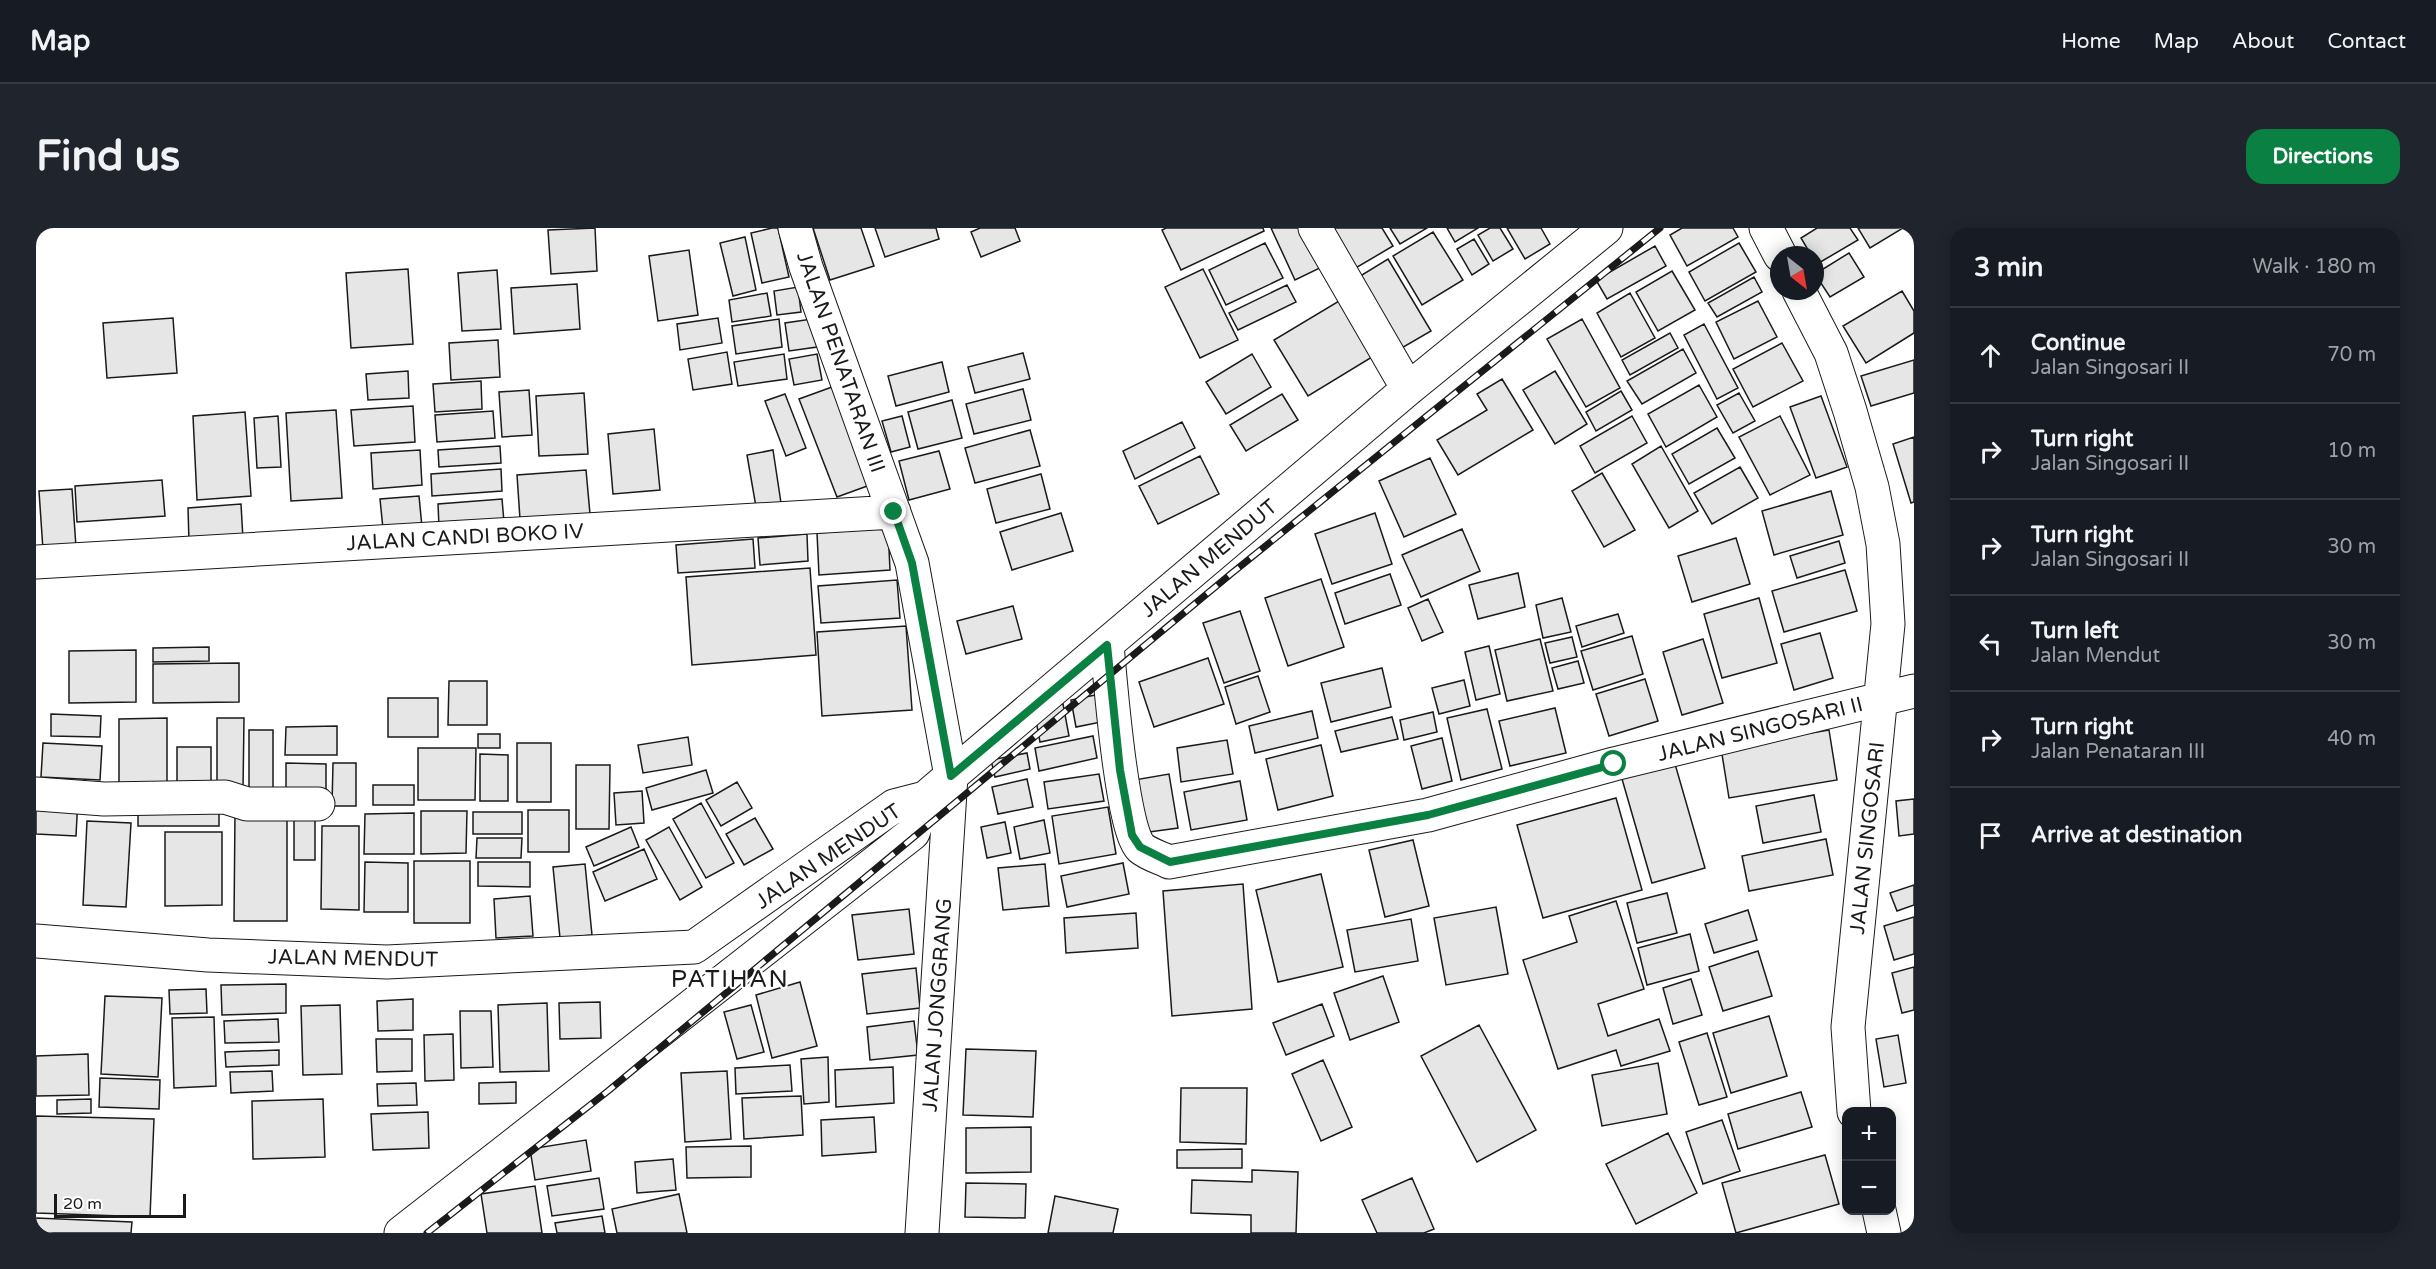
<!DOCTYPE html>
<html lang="en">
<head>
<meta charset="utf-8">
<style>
  body { margin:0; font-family:"Varela Round",sans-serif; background:#20242c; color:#f1f3f6 }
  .controls { position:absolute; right:18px; bottom:18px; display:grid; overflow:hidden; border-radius:12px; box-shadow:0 3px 15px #0003 }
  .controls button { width:54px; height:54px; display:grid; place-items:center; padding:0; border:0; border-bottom:2px solid #363941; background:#171b24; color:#f1f3f6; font:30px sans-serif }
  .compass { position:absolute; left:1734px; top:18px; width:54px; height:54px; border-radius:50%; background:#171b24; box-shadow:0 3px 15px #0003; rotate:149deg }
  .scale { position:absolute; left:18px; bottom:15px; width:132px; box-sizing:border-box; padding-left:6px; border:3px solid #1a1a1a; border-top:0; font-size:16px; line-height:21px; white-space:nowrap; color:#1a1a1a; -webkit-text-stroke:4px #fff; paint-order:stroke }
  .stop { position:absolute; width:18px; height:18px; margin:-14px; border:4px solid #0b8043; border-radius:50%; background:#fff }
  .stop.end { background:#0b8043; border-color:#fff; box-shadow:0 2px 6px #0008 }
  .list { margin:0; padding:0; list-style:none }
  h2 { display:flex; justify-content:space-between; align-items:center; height:78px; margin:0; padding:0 24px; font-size:26px }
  h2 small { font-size:20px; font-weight:400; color:#9ea1a6 }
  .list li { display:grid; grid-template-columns:39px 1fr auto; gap:18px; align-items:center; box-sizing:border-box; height:96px; padding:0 24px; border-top:2px solid #363941 }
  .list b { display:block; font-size:22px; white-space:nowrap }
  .list p { margin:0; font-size:20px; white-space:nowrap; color:#9ea1a6 }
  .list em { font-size:20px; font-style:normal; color:#9ea1a6 }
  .icon { flex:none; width:33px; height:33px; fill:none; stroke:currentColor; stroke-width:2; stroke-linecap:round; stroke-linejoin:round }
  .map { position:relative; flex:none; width:1878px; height:1005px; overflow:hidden; border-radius:18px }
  header { display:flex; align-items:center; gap:36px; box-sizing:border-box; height:84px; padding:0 30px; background:#171b24; border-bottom:2px solid #363941 }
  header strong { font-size:28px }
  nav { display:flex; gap:33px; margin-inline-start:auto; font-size:21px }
  .intro { display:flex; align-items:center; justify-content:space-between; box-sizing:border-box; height:144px; padding:0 36px }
  h1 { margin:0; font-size:42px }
  .button { padding:15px 27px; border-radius:18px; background:#0b8043; color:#fff; font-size:21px; font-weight:700 }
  main { display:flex; gap:36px; padding:0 36px }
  aside { flex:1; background:#171b24; border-radius:18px; box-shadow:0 3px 15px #0003 }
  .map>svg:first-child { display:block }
  .building { fill:#e6e6e6; stroke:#1a1a1a; stroke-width:1.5 }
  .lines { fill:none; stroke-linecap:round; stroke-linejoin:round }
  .minor-casing { stroke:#1a1a1a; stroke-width:35 }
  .minor { stroke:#fff; stroke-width:33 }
  .rail-casing { stroke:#1a1a1a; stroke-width:7 }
  .rail { stroke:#fff; stroke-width:4.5; stroke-dasharray:14; stroke-linecap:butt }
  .route { stroke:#0b8043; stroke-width:8 }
  .labels { text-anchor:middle; stroke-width:4.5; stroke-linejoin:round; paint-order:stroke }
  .street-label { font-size:21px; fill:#1a1a1a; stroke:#fff }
  .quarter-label { font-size:24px; letter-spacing:1.5px; fill:#1a1a1a; stroke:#fff }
</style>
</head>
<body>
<header>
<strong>Map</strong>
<nav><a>Home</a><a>Map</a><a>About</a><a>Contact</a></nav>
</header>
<div class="intro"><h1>Find us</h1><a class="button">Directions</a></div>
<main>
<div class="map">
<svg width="1878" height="1005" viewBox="0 0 1878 1005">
  <rect width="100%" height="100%" fill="#fff"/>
  <path class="building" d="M559,0l2,43 -46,3 -3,-44z
    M736,0h6l11,49 -27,6 -11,-50z
    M777,0h48l13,38 -44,14z
    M839,0h61l3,11 -54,18z
    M944,0h35l5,13 -39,16 -10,-25z
    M1130,0h97l1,3 -83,39 -19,-40z
    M1235,0h36l17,38 -29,14z
    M1293,0h53l11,18 -39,23z
    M1354,0h37l-27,16z
    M1411,0h31l-23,14z
    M1454,0h10l13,21 -20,12 -15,-26z
    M1471,0h34l9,16 -25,15z
    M1646,0h51l5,9 -51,29 -17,-31z
    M1781,0h33l8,12 -41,24 -2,-9h-4l-10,-17z
    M1822,0h45l-33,20z
    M1397,4l30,48 -41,25 -29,-49z
    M709,9l11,53 -23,6 -13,-53z
    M1438,11l15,25 -17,11 -15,-26z
    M1229,15l18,35 -57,27 -17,-35z
    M1703,15l17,29 -51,29 -16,-29z
    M1619,18l11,20 -59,33 -11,-19z
    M653,22l9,65 -40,6 -9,-65z
    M1813,25l15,24 -34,20 -15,-23z
    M1352,31l43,72 -31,18 -43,-71z
    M372,41l5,75 -62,4 -5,-75z
    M1167,41l35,71 -38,18 -35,-71z
    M461,42l4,59 -39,2 -4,-58z
    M1636,43l23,39 -37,21 -22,-39z
    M1718,49l8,15 -45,25 -9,-14z
    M541,56l3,45 -66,5 -3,-46z
    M1251,57l9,17 -58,28 -9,-17z
    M762,59l3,25 -24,3 -3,-24z
    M1866,63l12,20v22l-48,30 -23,-37z
    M731,65l4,23 -39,6 -3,-22z
    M1594,65l25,45 -34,19 -24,-44z
    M1308,70l33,56 -69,42 -34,-56z
    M1722,73l19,36 -43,22 -18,-37z
    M137,90l4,55 -70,5 -4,-55z
    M682,90l4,25 -42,7 -3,-26z
    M743,91l3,28 -46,7 -4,-28z
    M776,91l5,28 -28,4 -4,-28z
    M1546,91l38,69 -34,19 -39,-68z
    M1668,96l34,64 -21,11 -33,-64z
    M1634,105l8,15 -48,27 -8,-15z
    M462,112l2,37 -49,3 -2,-37z
    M1746,115l21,38 -50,26 -20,-38z
    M1647,121l13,24 -54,31 -15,-23z
    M691,124l5,32 -39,6 -5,-31z
    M987,125l7,26 -55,14 -7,-26z
    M748,126l3,25 -49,7 -4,-24z
    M781,126l5,26 -28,5 -5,-26z
    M1216,126l19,33 -45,27 -20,-32z
    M1878,132v33l-43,13 -10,-30z
    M906,134l7,30 -53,14 -8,-30z
    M372,143l1,27 -41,2 -2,-26z
    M1519,143l32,53 -32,20 -32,-54z
    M1466,151l31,51 -75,45 -21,-35 50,-30 -10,-16z
    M445,153l1,28 -47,3 -2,-28z
    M1663,157l18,32 -51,30 -18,-33z
    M796,159l38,98 -33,12 -38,-98z
    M987,161l8,31 -57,14 -8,-30z
    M493,162l3,45 -30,2 -3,-45z
    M1585,163l11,19 -36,21 -10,-19z
    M548,165l4,61 -49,2 -3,-60z
    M1703,165l16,28 -22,12 -16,-28z
    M749,166l21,54 -20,8 -21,-55z
    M1246,166l16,26 -52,31 -16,-26z
    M1785,168l26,71 -31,11 -26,-71z
    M916,172l10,38 -44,11 -10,-37z
    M377,178l2,36 -61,4 -3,-36z
    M300,182l6,88 -51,3 -5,-88z
    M457,183l2,27 -58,4 -2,-27z
    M209,184l6,84 -54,4 -4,-84z
    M242,188l3,51 -24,1 -3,-50z
    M866,188l8,31 -19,5 -9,-31z
    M1596,188l15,27 -52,30 -15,-27z
    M1744,188l30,59 -40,20 -31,-58z
    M1146,194l13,26 -60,31 -12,-28z
    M1681,200l18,30 -46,26 -17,-30z
    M618,201l6,61 -47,4 -5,-60z
    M994,202l10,36 -65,17 -10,-35z
    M1878,209v65l-3,1 -18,-59z
    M464,218l1,17 -62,4 -1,-17z
    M1625,218l37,65 -29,17 -37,-64z
    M384,222l2,35 -49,4 -2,-36z
    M737,222l8,53 -25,4 -9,-52z
    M903,223l11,38 -41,11 -10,-39z
    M1164,228l19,38 -61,30 -19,-38z
    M1394,230l26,56 -52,23 -25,-56z
    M1704,239l18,31 -46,26 -18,-31z
    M465,241l1,22 -70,5 -1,-22z
    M550,242l4,44 -70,5 -3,-44z
    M1566,245l33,57 -31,17 -32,-56z
    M1005,246l9,35 -54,14 -9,-34z
    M126,252l3,36 -88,6 -2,-36z
    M36,261l4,58 -33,3 -4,-59z
    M1795,263l12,44 -69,20 -12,-44z
    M383,268l3,31 -39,2 -3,-30z
    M466,271l2,23 -65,5 -1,-23z
    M205,276l2,35 -54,3 -1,-34z
    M1025,285l12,38 -61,19 -12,-38z
    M1339,285l17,51 -60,20 -17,-50z
    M852,300l2,42 -71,5 -2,-42z
    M1426,301l18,42 -59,26 -19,-42z
    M771,306l1,27 -48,4 -2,-27z
    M1700,310l14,46 -58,18 -14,-46z
    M717,311l2,29 -77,5 -2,-28z
    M1803,313l6,22 -48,15 -7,-22z
    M774,340l6,87 -124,10 -6,-88z
    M1809,342l12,41 -73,21 -12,-41z
    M1482,345l7,34 -47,12 -9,-34z
    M1354,346l11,31 -56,19 -10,-31z
    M1285,351l23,68 -56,19 -23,-68z
    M861,352l3,38 -79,5 -3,-37z
    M1526,370l9,34 -28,6 -7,-33z
    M1723,370l18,65 -55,15 -18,-64z
    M1392,371l15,33 -21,9 -14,-33z
    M977,378l9,33 -56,15 -9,-33z
    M1204,383l20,60 -36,12 -21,-60z
    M1582,386l6,19 -42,14 -6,-21z
    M870,398l6,84 -90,6 -5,-84z
    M1784,405l13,45 -39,12 -13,-46z
    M1596,408l11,38 -50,16 -12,-39z
    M1536,409l5,20 -27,6 -5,-20z
    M1504,411l13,52 -46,10 -12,-51z
    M1667,411l20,64 -41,12 -19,-63z
    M1453,418l11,48 -24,6 -11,-48z
    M173,419v14l-56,1v-14z
    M100,422v52l-67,1v-52z
    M1172,430l16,46 -70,23 -15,-45z
    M1542,433l6,22 -26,6 -6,-21z
    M203,435v39l-86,1v-39z
    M1346,440l9,39 -60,15 -10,-39z
    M1222,448l12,36 -34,12 -11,-37z
    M1609,451l13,42 -49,15 -13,-42z
    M1428,452l6,26 -31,8 -7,-26z
    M413,453h38v44h-39z
    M1069,465l6,27 -35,7 -5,-27z
    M352,470h50v39h-50z
    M1027,476l6,32 -29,6 -6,-32z
    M1519,480l11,45 -56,13 -11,-45z
    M1451,481l15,60 -41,11 -14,-62z
    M1276,483l6,27 -63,15 -6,-27z
    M1397,484l4,20 -33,8 -4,-20z
    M15,486l50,2 -1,21 -49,-1z
    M1356,489l6,22 -57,13 -6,-21z
    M131,490v65h-48v-64z
    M181,490h27l-1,72 -26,-1z
    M301,498v29h-52l1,-28z
    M213,502h24v66h-24z
    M1793,502l8,50 -108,18 -8,-50z
    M442,506h22v14h-22z
    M1057,508l4,22 -58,13 -4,-23z
    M652,509l4,28 -49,8 -5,-28z
    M1406,510l10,43 -30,8 -11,-43z
    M1191,512l6,34 -52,8 -4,-34z
    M7,515l59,3 -2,34 -59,-3z
    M481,515h34v59h-34z
    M1285,517l12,51 -55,14 -12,-51z
    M141,519h34v39h-34z
    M382,520h58l-1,52h-57z
    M991,525l3,16 -35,8 -4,-17z
    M444,526l28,1v46h-28z
    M1637,529l32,111 -53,15 -32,-111z
    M250,535l40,1v31h-40z
    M297,535h23v43h-24z
    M540,537h34l-1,64h-33z
    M670,542l7,23 -61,17 -6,-22z
    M1063,546l5,27 -56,8 -4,-27z
    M1133,546l9,54 -36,5 -8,-53z
    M991,551l6,28 -35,7 -6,-27z
    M1204,553l7,39 -56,10 -7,-38z
    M701,554l15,26 -31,18 -15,-26z
    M337,557h41v20h-41z
    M606,563l2,32 -28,2 -2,-32z
    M1778,567l7,37 -58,11 -7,-37z
    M0,569l42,1 -2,38 -40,-2z
    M1580,570l26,92 -99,28 -26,-93z
    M1878,571v35l-15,2 -3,-35z
    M102,573h81v25h-81z
    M665,575l33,60 -28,15 -33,-59z
    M1072,579l8,47 -57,10 -7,-48z
    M279,582v50h-21v-49z
    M492,582h41v42h-41z
    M385,583h46l-1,42 -45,1z
    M199,584h52v109h-53z
    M437,584h49v22h-49z
    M378,585v41h-50l1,-40z
    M719,590l18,31 -29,16 -18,-31z
    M1008,592l6,33 -30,6 -6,-32z
    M51,593l44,2 -5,84 -43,-2z
    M969,594l6,31 -24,5 -6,-31z
    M286,598h37v84l-38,-1z
    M595,599l8,20 -45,19 -8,-19z
    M633,599l33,60 -22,13 -34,-60z
    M129,604h57v73l-57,1z
    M441,610h45l-1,20h-45z
    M1790,611l7,36 -84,16 -7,-35z
    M1377,612l16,66 -44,11 -16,-67z
    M608,621l13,30 -52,22 -12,-29z
    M378,633h56v62h-56z
    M329,634l43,1v49h-44z
    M442,634h52v25l-52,-1z
    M1087,635l6,31 -62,13 -6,-31z
    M549,636l7,71 -32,3 -7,-71z
    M1009,636l4,42 -46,4 -5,-42z
    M1285,646l22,93 -65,15 -22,-92z
    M1207,656l9,125 -80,7 -9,-125z
    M1878,657v20l-17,6 -7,-18z
    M1631,665l10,40 -40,10 -10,-40z
    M494,668l3,40 -37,2 -2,-39z
    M1580,673l28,88 -46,15 10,32 51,-17 11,32 -49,15 -5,-16 -58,19 -35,-109 54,-18 -8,-26z
    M1460,679l12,67 -62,11 -12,-67z
    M873,681l5,45 -56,6 -6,-45z
    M1712,682l9,30 -43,13 -9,-29z
    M1100,685l2,35 -72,5 -2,-35z
    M1878,689v37l-20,6 -10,-34z
    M1375,691l7,42 -63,11 -8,-42z
    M1654,706l9,37 -52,14 -9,-37z
    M1722,723l14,45 -49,15 -14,-44z
    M1878,739v43l-12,3 -10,-40z
    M880,740l4,40 -53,6 -5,-40z
    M1347,748l16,46 -49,18 -16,-47z
    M1655,751l11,36 -29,9 -10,-36z
    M764,754l17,64 -45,12 -16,-63z
    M250,756v29l-64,2 -1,-30z
    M170,761l1,24 -37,1 -1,-24z
    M69,768l57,2 -4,79 -57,-3z
    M377,771v31l-35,1 -1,-30z
    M564,774l1,36 -41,1 -1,-36z
    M511,775l2,68 -49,1 -2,-67z
    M1286,776l12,32 -48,19 -13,-32z
    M304,777l2,69 -39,1 -2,-69z
    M715,777l13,47 -27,7 -13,-47z
    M424,783h31l2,56 -32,1z
    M1733,788l18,60 -56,17 -18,-60z
    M178,789l2,69 -42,2 -2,-70z
    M242,791l1,23 -54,1 -1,-22z
    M878,793l4,34 -48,5 -3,-33z
    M1443,797l57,105 -59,32 -56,-106z
    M1671,805l20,64 -28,8 -20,-63z
    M417,806l1,46 -29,1 -1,-46z
    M1862,807l8,48 -22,4 -8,-48z
    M340,811h36v32l-35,1z
    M930,821l70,2 -3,66 -70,-2z
    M243,822v15l-53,2 -1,-15z
    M52,826l1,41 -53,1v-40z
    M792,829l1,45 -25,2 -3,-45z
    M1287,832l29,67 -31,14 -29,-67z
    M1622,835l9,51 -65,12 -10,-51z
    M754,837l2,26 -56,3 -1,-26z
    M857,839l1,36 -58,4 -1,-37z
    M236,843l1,20 -42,2 -1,-21z
    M691,843l4,68 -46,3 -4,-69z
    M64,850l60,2 -1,29 -60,-2z
    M480,854v21l-37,1v-21z
    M380,855l1,22 -39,1 -1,-22z
    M1145,860h66l-1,56 -66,-2z
    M1765,864l11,35 -74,22 -10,-35z
    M765,868l2,39 -59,4 -2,-41z
    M55,871v14l-34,1v-14z
    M287,871l2,58 -72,2 -1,-58z
    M392,884l1,36 -56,2 -2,-36z
    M0,888l118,3 -4,98 -114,-4z
    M838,889l2,35 -54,4 -1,-36z
    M1686,892l18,51 -37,13 -17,-52z
    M995,899v45l-65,1v-45z
    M1632,905l29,60 -61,31 -30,-60z
    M550,912l5,31 -56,9 -5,-31z
    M715,918v31l-64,1 -1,-31z
    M1206,921v19h-65v-18z
    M1789,927l14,49 -103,29 -14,-50z
    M637,931l3,31 -39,3 -2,-31z
    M1216,942l46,2 -2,61h-45v-18l-60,-2 1,-33 60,2z
    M563,950l5,31 -52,7 -5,-30z
    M1376,950l22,51 -10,4h-47l-15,-33z
    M930,955l60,1 -1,34 -60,-1z
    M499,958l7,47h-55l-6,-39z
    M643,966l8,39h-70l-5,-24z
    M1019,968l63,13 -5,24h-65z
    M566,988l3,17h-48l-2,-10z
    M0,990l96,4 -1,11h-95z"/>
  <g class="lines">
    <g class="minor-casing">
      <path id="minor" d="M759,0l11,39 106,296 39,213 -29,457
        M1279,0l93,161
        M1730,0l14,27
        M1763,63l32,62 19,58 22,76 11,57 5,80 -40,403 6,85
        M0,334l858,-50
        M1071,417c3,32 15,187 34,203 7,6 20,10 28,14l259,-47 186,-51 300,-73
        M0,566l68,5 121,-2 22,7h71
        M0,713l172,14 179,7 307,-15 200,-141 31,-8 483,-409 198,-161
        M1843,982l5,23
        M365,1005l512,-400 12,-35"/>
    </g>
    <use href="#minor" class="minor"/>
    <g class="rail-casing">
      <path id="rail" d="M391,1005l181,-142 624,-518 428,-345"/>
    </g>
    <use href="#rail" class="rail"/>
  </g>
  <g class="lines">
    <path class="route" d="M858,284l18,51 39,213 156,-131 13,125 12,65 8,12 30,15 258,-47 186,-51"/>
  </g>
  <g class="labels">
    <g class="street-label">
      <text transform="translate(805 134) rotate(71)" y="7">JALAN PENATARAN III</text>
      <text transform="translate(429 309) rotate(-3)" y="7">JALAN CANDI BOKO IV</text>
      <text transform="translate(1173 330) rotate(-40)" y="7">JALAN MENDUT</text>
      <text transform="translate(1724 501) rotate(-14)" y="7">JALAN SINGOSARI II</text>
      <text transform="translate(1831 610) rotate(-84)" y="7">JALAN SINGOSARI</text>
      <text transform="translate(792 628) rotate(-34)" y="7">JALAN MENDUT</text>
      <text transform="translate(317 730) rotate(1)" y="7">JALAN MENDUT</text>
      <text transform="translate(901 777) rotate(-86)" y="7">JALAN JONGGRANG</text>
    </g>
    <g class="quarter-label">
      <text x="694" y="759">PATIHAN</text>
    </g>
  </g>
</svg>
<div class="controls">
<button>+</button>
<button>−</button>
</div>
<svg class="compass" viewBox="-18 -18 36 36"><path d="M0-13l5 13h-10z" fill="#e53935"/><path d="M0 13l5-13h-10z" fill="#9ea1a6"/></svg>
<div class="scale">20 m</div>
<div class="stop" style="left:1578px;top:536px"></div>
<div class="stop end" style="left:858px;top:284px"></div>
</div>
<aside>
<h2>3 min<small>Walk · 180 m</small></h2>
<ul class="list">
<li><svg class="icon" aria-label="ahead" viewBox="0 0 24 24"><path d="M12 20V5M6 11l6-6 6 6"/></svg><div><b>Continue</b><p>Jalan Singosari II</p></div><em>70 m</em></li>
<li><svg class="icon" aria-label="right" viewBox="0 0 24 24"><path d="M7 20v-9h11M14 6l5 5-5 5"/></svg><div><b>Turn right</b><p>Jalan Singosari II</p></div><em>10 m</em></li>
<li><svg class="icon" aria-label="right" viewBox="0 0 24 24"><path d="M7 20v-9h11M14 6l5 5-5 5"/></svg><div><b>Turn right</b><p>Jalan Singosari II</p></div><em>30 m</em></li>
<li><svg class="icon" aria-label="left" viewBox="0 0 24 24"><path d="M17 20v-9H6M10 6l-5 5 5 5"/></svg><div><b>Turn left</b><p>Jalan Mendut</p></div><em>30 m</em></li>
<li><svg class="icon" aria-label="right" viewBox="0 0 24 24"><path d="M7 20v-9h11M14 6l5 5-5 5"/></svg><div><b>Turn right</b><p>Jalan Penataran III</p></div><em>40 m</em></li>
<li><svg class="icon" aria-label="arrive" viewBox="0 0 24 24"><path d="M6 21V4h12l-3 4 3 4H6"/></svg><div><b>Arrive at destination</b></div></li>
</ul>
</aside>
</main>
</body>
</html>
